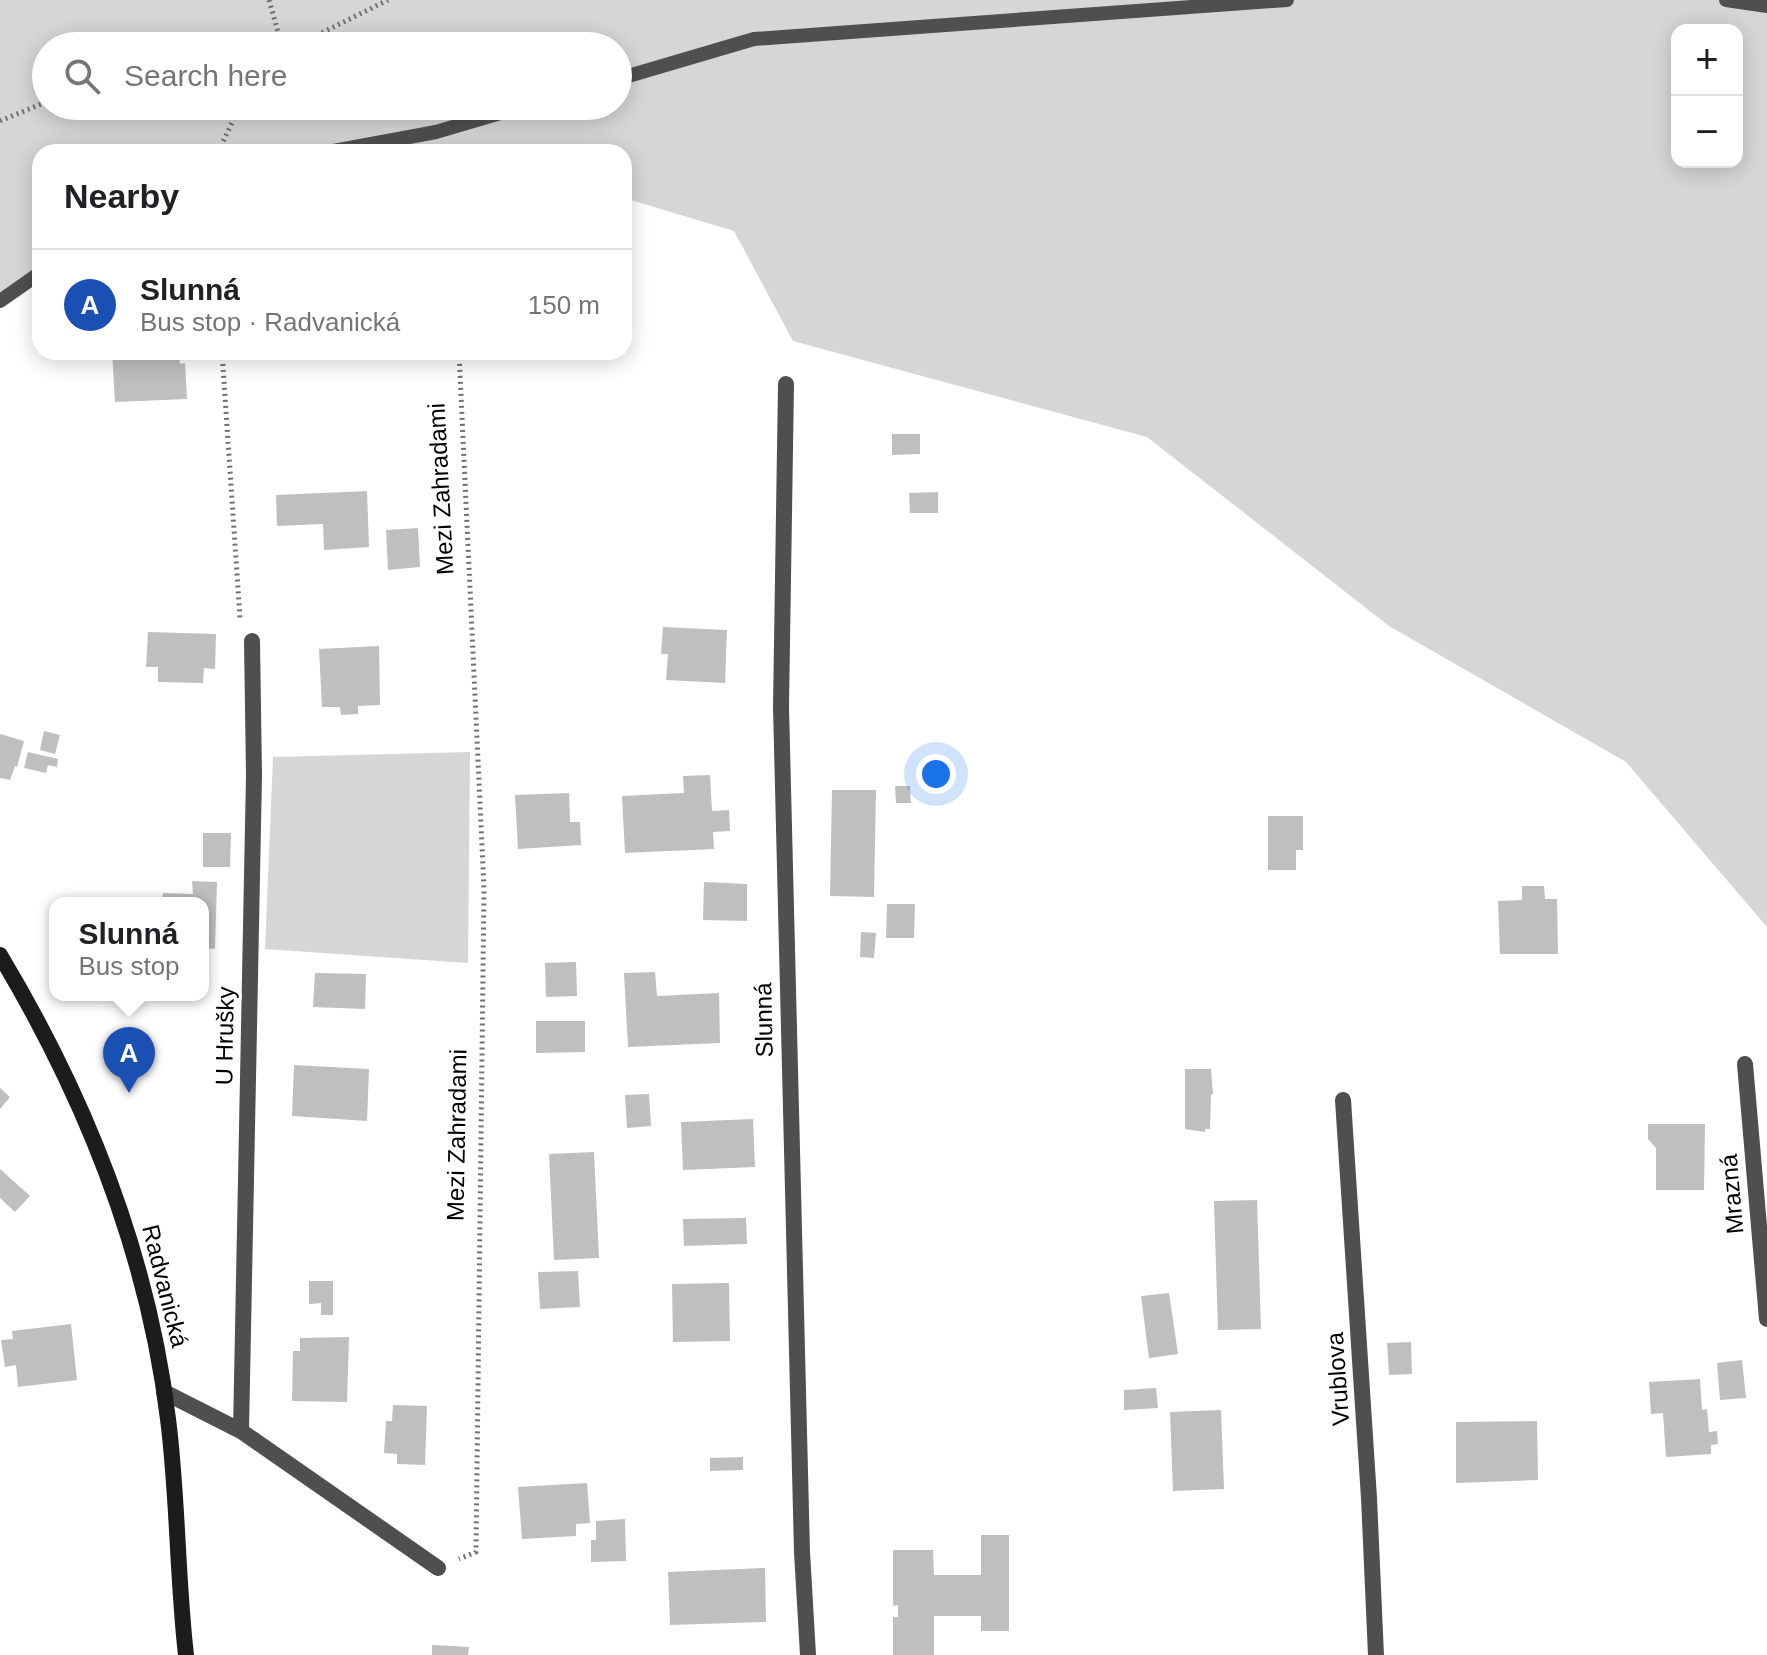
<!DOCTYPE html>
<html lang="en">
<head>
<meta charset="utf-8">
<style>
  body { margin:0; font-family:Helvetica,sans-serif; background:#f6f6f6; color:#202124 }
  .controls { position:absolute; right:24px; top:24px; display:grid; overflow:hidden; border-radius:16px; box-shadow:0 4px 20px #0003 }
  .controls button { width:72px; height:72px; display:grid; place-items:center; padding:0; border:0; border-bottom:2px solid #e0e0e0; background:#fff; color:#202124; font:40px sans-serif }
  .you { position:absolute; left:936px; top:774px; width:28px; height:28px; margin:-20px; border:6px solid #fff; border-radius:50%; background:#1a73e8; box-shadow:0 0 0 12px #1a73e833 }
  .badge { display:grid; place-items:center; width:52px; height:52px; border-radius:50%; background:#000; color:#fff; font-size:26px; font-weight:700 }
  .pin { position:absolute; translate:-50% -66px; filter:drop-shadow(0 2px 4px #0008) }
  .pin::after { content:''; position:absolute; top:42px; width:28px; height:24px; background:inherit; clip-path:polygon(0 0,100% 0,50% 100%) }
  .popup { position:absolute; left:49px; top:897px; width:160px; height:104px; box-sizing:border-box; display:grid; place-content:center; border-radius:16px; background:#fff; filter:drop-shadow(0 2px 6px #0005); font-size:26px; white-space:nowrap; color:#757577 }
  .popup b { font-size:30px; color:#202124 }
  .popup::after { content:''; position:absolute; left:50%; top:100%; margin-left:-16px; border:16px solid transparent; border-top-color:#fff }
  .list { margin:0; padding:0; list-style:none }
  h2 { display:flex; justify-content:space-between; align-items:center; height:104px; margin:0; padding:0 32px; font-size:34px }
  h2 small { font-size:26px; font-weight:400; color:#757577 }
  .list li { display:grid; grid-template-columns:52px 1fr auto; gap:24px; align-items:center; box-sizing:border-box; height:112px; padding:0 32px; border-top:2px solid #e0e0e0 }
  .list b { display:block; font-size:30px; white-space:nowrap }
  .list p { margin:0; font-size:26px; white-space:nowrap; color:#757577 }
  .list em { font-size:26px; font-style:normal; color:#757577 }
  .icon { flex:none; width:44px; height:44px; fill:none; stroke:currentColor; stroke-width:2; stroke-linecap:round; stroke-linejoin:round }
  .map { position:relative; flex:none; width:1767px; height:1655px; overflow:hidden }
  .search { position:absolute; background:#fff; box-shadow:0 4px 20px #0003; left:32px; top:32px; width:600px; height:88px; display:flex; align-items:center; gap:20px; box-sizing:border-box; padding:0 28px; border-radius:44px; color:#757577; font-size:30px }
  .panel { position:absolute; background:#fff; box-shadow:0 4px 20px #0003; left:32px; top:144px; width:600px; height:216px; border-radius:24px }
  .map>svg:first-child { display:block }
  .green { fill:#d6d6d6; fill-rule:evenodd }
  .building { fill:#bfbfbf }
  .lines { fill:none; stroke-linecap:round; stroke-linejoin:round }
  .path { stroke:#717171; stroke-width:5; stroke-dasharray:2 4; stroke-linecap:butt }
  .lane { stroke:#4f4f4f; stroke-width:14 }
  .street { stroke:#4f4f4f; stroke-width:16 }
  .secondary { stroke:#1c1c1c; stroke-width:16 }
  .labels { text-anchor:middle; stroke-width:6; stroke-linejoin:round; paint-order:stroke }
  .street-label { font-size:24px; fill:#000; stroke:#fff }
</style>
</head>
<body>
<div class="map">
<svg width="1767" height="1655" viewBox="0 0 1767 1655">
  <rect width="100%" height="100%" fill="#fff"/>
  <path class="green" d="M0,0h1767v927l-141,-165 -237,-136 -242,-189 -354,-96 -59,-110 -110,-33v-46h-155l-24,-7 -43,7h-362v115l-40,26zM1677,30h60v132h-60zM46,46h572v60h-572z
    M470,752l-2,211 -203,-14 8,-192z"/>
  <path class="building" d="M112,352h67l1,12 5,-1 2,36 -72,3z
    M892,434h28v20l-28,1z
    M367,491l2,56 -45,3 -1,-26 -46,2 -1,-31z
    M938,492v21h-28l-1,-20z
    M418,528l2,39 -32,3 -2,-40z
    M663,627l64,3 -2,53 -59,-3 2,-26h-7z
    M148,632l68,2 -1,35 -11,-1 -1,15 -45,-1v-15h-12z
    M379,646l1,59 -22,1v8l-17,1 -1,-8h-18l-3,-58z
    M44,731l16,4 -5,19 -15,-4z
    M0,734l24,7 -7,26 -2,-1 -5,14 -10,-2z
    M28,752l30,7 -1,8 -9,-2 -2,8 -22,-5z
    M710,775l2,36 17,-1 1,21 -17,1 1,17 -89,4 -3,-57 62,-3 -1,-17z
    M895,786h15l1,17h-15z
    M832,790h44l-2,107 -44,-1z
    M569,793l1,29h10l1,23 -63,4 -3,-54z
    M1268,816h35v34h-7v20h-28z
    M203,833h28l-1,34h-27z
    M192,881l25,1 -2,67 -12,-1v-45h-41l1,-10 30,1z
    M704,882l43,2v37l-44,-1z
    M1522,886h22l1,13h12l1,55h-58l-2,-53 24,-1z
    M887,904h28l-1,34h-28z
    M861,932l15,1 -2,25 -14,-1z
    M576,962l1,34 -31,1 -1,-34z
    M655,972l2,24 62,-3 1,50 -92,4 -4,-74z
    M315,973l51,1 -1,35 -52,-2z
    M536,1021h49v31l-49,1z
    M294,1065l75,4 -2,52 -75,-5z
    M1185,1069h26l2,25h-2l-1,35h-5v3l-20,-3z
    M0,1088l10,9 -10,12z
    M649,1094l2,32 -24,2 -2,-33z
    M753,1119l2,48 -72,3 -2,-48z
    M1648,1124h57l-1,66h-48v-42l-8,-9z
    M594,1152l5,106 -45,2 -5,-106z
    M0,1169l30,27 -15,16 -15,-14z
    M1257,1200l4,129 -43,1 -4,-129z
    M746,1218l1,26 -63,2 -1,-27z
    M578,1271l2,36 -40,2 -2,-37z
    M309,1281h24v34h-12v-12l-12,1z
    M729,1283l1,58 -57,1 -1,-58z
    M1169,1293l9,61 -29,4 -8,-62z
    M71,1324l6,56 -59,7 -2,-22 -11,2 -4,-27 12,-1 -1,-8z
    M349,1337l-2,65 -55,-1 1,-50h7v-13z
    M1411,1342l1,32 -23,1 -2,-32z
    M1742,1360l4,38 -26,2 -3,-37z
    M1700,1379l2,31 5,-1 2,23 8,-1 1,13 -7,1v9l-45,3 -3,-44 -12,1 -2,-32z
    M1156,1388l2,20 -34,2v-20z
    M393,1405l34,1 -2,59 -28,-1v-10l-13,-1 2,-32h6z
    M1221,1410l3,79 -51,2 -3,-79z
    M1537,1421l1,59 -82,3v-61z
    M743,1457v13l-33,1v-13z
    M587,1483l3,40 -14,1v12l-54,3 -4,-52z
    M625,1519l1,42 -35,1v-22h5v-19z
    M981,1535h28v96h-28v-15h-47v39h-41v-38h5v-12l-5,1v-56h40l1,25h47z
    M765,1568l1,54 -96,3 -2,-53z
    M432,1645l37,2 -1,8h-36z"/>
  <g class="lines">
    <path class="path" d="M269,0l13,46
      M295,46l93,-46
      M0,121l46,-19
      M218,152l22,-46
      M222,352l18,266
      M459,352l25,537 -8,663 -17,7"/>
    <path class="lane" d="M1726,0l41,6
      M618,79l136,-40 533,-39
      M328,152l108,-20 88,-26
      M0,301l40,-28"/>
    <path class="street" d="M786,384l-5,323 21,845 6,103
      M1745,1064l22,255
      M1343,1100l26,398 7,157
      M164,1392l77,39 197,137
      M241,1431l13,-656 -2,-134"/>
    <path class="secondary" d="M0,955c85,142 148,299 168,464 10,78 9,158 18,236"/>
  </g>
  <g class="labels">
    <g class="street-label">
      <text transform="translate(441 489) rotate(-93)" y="8">Mezi Zahradami</text>
      <text transform="translate(764 1020) rotate(-91)" y="8">Slunná</text>
      <text transform="translate(225 1036) rotate(-89)" y="8">U Hrušky</text>
      <text transform="translate(457 1135) rotate(-89)" y="8">Mezi Zahradami</text>
      <text transform="translate(1732 1194) rotate(-95)" y="8">Mrazná</text>
      <text transform="translate(165 1286) rotate(76)" y="8">Radvanická</text>
      <text transform="translate(1338 1379) rotate(-94)" y="8">Vrublova</text>
    </g>
  </g>
</svg>
<div class="controls">
<button>+</button>
<button>−</button>
</div>
<div class="you"></div>
<div class="pin badge" style="left:129px;top:1093px;background:#1a4fb4">A</div>
<div class="popup"><b>Slunná</b>Bus stop</div>
<div class="search"><svg class="icon" aria-label="search" viewBox="0 0 24 24"><circle cx="10" cy="10" r="6"/><path d="M15 15l6 6"/></svg>Search here</div>
<section class="panel">
<h2>Nearby<small></small></h2>
<ul class="list">
<li><span class="badge" style="background:#1a4fb4">A</span><div><b>Slunná</b><p>Bus stop · Radvanická</p></div><em>150 m</em></li>
</ul>
</section>
</div>
</body>
</html>
